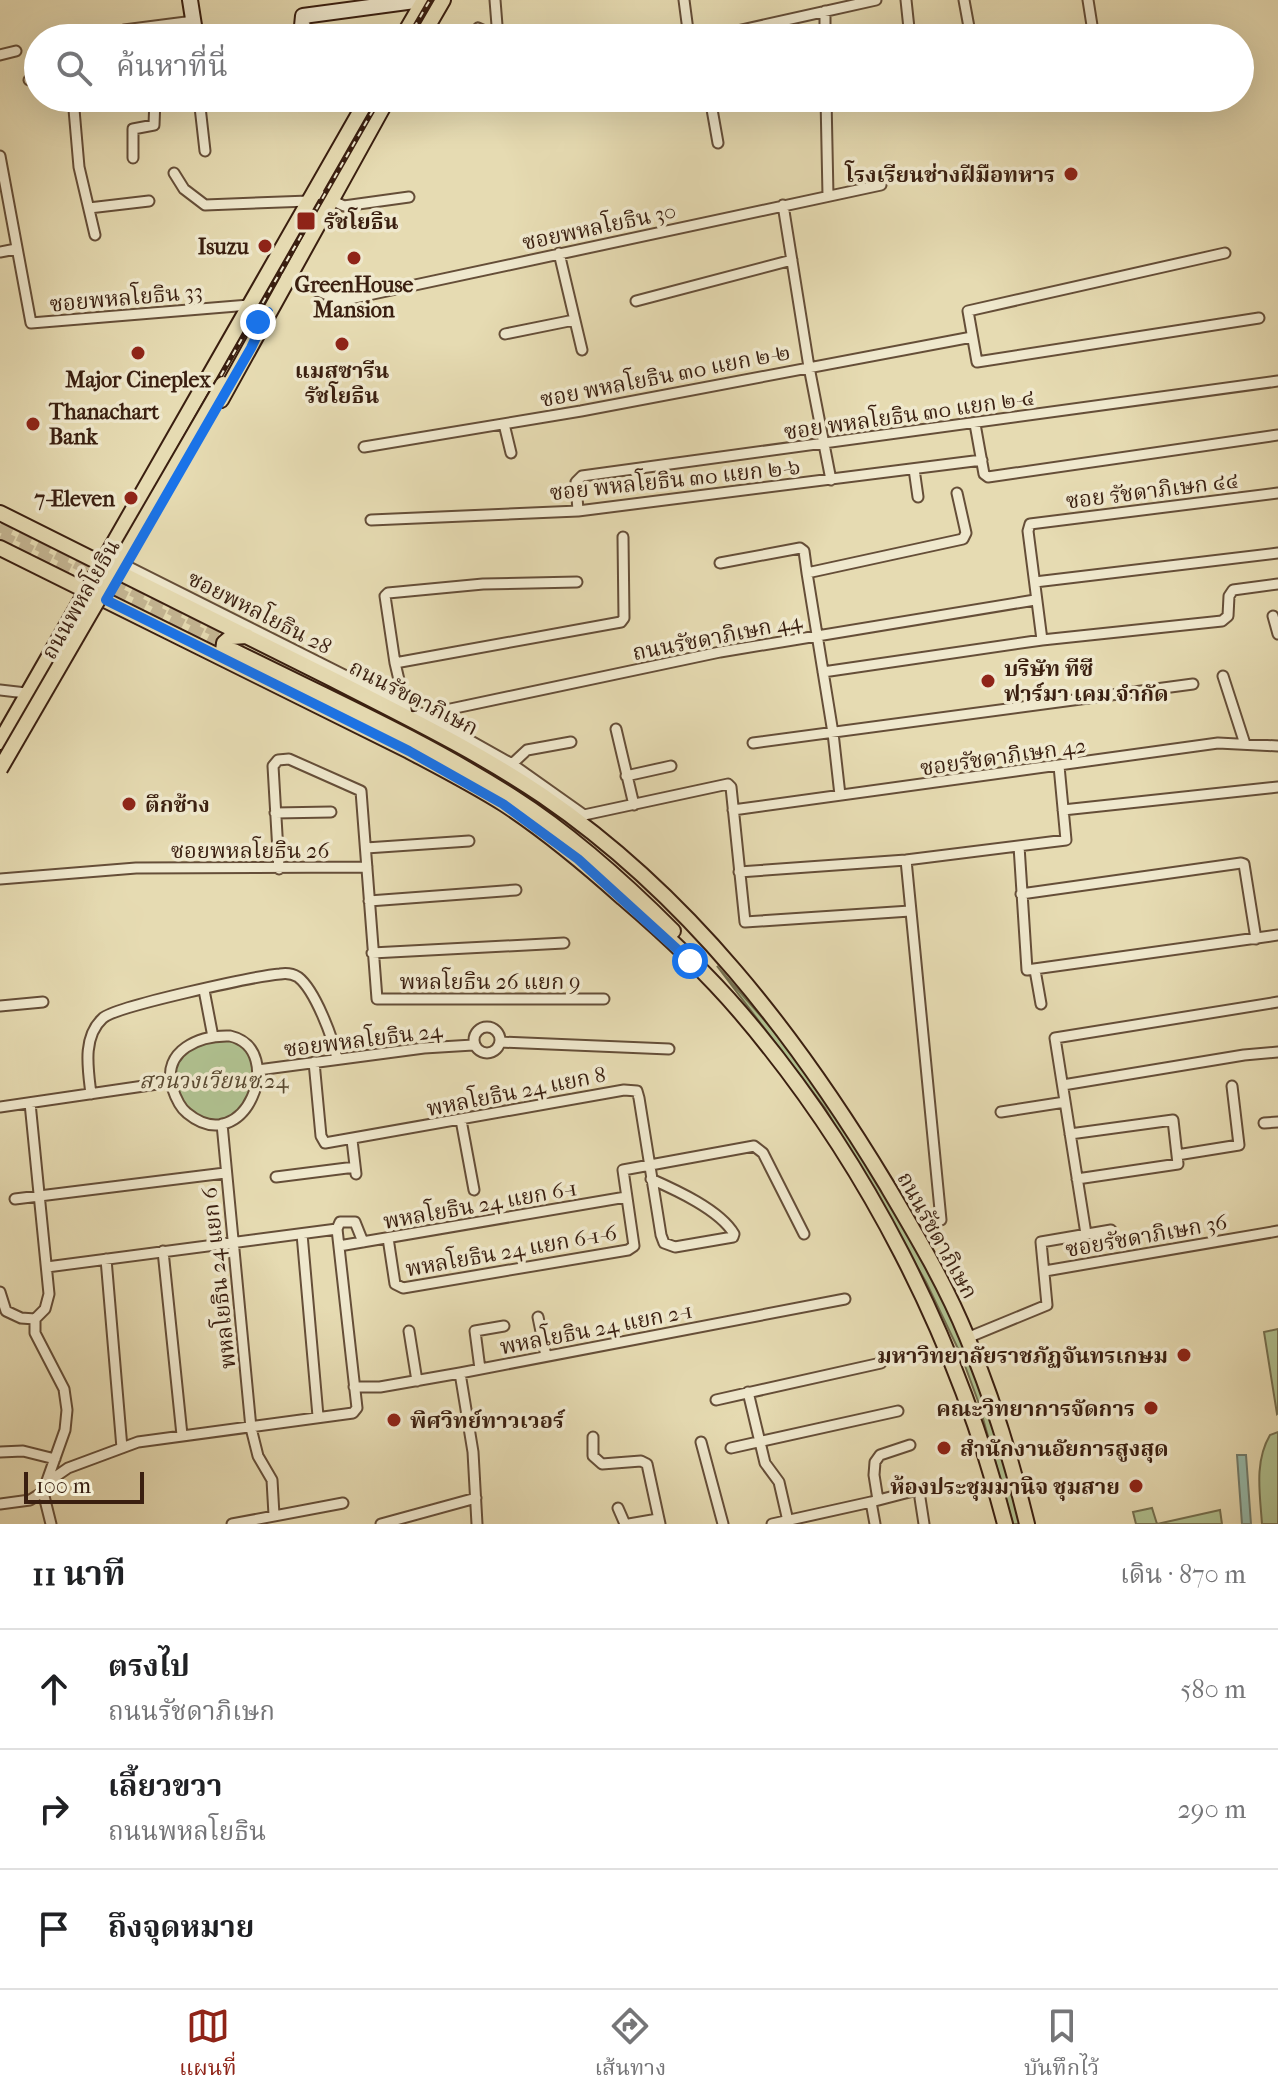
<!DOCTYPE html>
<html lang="th">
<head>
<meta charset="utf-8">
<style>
  body { margin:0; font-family:"IM FELL French Canon","Noto Serif Thai",serif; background:#f2f2f2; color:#202124 }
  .scale { position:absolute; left:24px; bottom:20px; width:120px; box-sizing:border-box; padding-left:8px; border:4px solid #3a1f10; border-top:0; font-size:22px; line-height:28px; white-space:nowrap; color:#3a1f10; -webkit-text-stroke:6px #efe8cd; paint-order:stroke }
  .stop { position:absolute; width:24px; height:24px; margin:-18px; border:6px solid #1a73e8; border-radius:50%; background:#fff }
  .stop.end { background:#1a73e8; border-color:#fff; box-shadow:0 2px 8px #0008 }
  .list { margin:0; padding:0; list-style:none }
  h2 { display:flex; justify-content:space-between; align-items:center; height:104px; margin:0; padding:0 32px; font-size:34px }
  h2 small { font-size:26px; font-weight:400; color:#757577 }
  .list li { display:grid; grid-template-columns:52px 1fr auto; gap:24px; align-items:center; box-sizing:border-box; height:120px; padding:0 32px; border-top:2px solid #e0e0e0 }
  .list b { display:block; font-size:30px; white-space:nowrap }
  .list p { margin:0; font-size:26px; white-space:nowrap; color:#757577 }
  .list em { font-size:26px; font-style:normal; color:#757577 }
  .icon { flex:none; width:44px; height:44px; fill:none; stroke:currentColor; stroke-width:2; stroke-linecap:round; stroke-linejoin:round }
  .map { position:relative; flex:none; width:1278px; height:1524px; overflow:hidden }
  .search { position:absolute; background:#fff; box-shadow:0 8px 32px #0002; left:24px; right:24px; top:24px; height:88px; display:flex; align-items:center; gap:20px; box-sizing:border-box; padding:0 28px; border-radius:44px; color:#757577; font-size:30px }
  .sheet { height:464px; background:#fff }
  nav { display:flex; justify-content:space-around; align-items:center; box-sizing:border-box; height:112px; border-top:2px solid #e0e0e0; background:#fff; font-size:22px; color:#757577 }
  nav a { display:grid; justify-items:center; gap:4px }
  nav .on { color:#8f2418 }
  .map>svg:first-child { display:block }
  .green { fill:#b0c190; stroke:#757050; stroke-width:2 }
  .water { fill:#96bbac; stroke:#717d6e; stroke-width:2 }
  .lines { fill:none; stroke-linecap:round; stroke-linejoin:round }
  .primary-tunnel { stroke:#c4b592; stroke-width:14; stroke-dasharray:14 7; stroke-linecap:butt }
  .street-casing { stroke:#654e38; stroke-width:13 }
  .secondary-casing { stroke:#3a1f10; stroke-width:18 }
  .primary-casing { stroke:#3a1f10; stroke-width:18 }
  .street { stroke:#efe8cd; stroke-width:9 }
  .secondary { stroke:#efe8cd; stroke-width:14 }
  .primary { stroke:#e6dbb2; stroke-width:14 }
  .rail-casing { stroke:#3a1f10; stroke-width:5 }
  .rail { stroke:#efe8cd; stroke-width:2; stroke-dasharray:6; stroke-linecap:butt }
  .primary-bridge-casing { stroke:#3a1f10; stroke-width:18; stroke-linecap:butt }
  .primary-bridge { stroke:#e6dbb2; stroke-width:14 }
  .route { stroke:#1a73e8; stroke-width:10 }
  .poi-dot { fill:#8f2418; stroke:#efe8cd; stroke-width:3 }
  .labels { text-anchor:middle; stroke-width:7; stroke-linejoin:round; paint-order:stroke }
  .poi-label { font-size:22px; font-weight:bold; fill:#3a1f10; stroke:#efe8cd; text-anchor:end }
  .street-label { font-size:22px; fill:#3a1f10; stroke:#efe8cd }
  .park-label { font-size:22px; font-style:italic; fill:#584830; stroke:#efe8cd }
</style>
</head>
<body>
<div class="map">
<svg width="1278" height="1524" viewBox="0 0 1278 1524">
  <rect width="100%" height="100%" fill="#e6dbb2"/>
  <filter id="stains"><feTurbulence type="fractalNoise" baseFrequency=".0025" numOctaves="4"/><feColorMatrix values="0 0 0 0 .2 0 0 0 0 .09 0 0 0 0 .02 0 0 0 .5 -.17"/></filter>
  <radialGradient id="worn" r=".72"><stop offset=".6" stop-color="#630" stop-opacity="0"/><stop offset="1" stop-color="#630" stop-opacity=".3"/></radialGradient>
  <path class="green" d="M717,966l92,105 74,120 59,103 47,117 33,113h-9l-35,-123 -17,-46 -35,-73 -101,-174z
    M218,1036l29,10 10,20 -10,42 -19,14 -18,1 -19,-7 -20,-34 2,-21 10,-13z
    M1278,1329v84l-1,1 -13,-82z
    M1278,1432v92h-16c-2,-30 -8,-62 8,-89z
    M1152,1508l5,16 63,-14 2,14h-86l-3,-12z"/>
  <path class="water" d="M1237,1455h9l5,69h-9z"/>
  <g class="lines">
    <path class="primary-tunnel" d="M0,525l239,116
      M0,537l234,114"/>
    <g class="street-casing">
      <path id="street" d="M495,0l3,38
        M684,0l5,38
        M906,0l4,38
        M964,0l7,38
        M1088,0l6,38
        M825,11v27
        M124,30l70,-9
        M470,38l8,-10 20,9
        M706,38l170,-38
        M0,55l16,-4
        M29,80l9,-1
        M73,98l6,69 16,68
        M199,98l6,53
        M348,98l18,3
        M710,98l8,45
        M826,98l2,98
        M0,156l31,167 218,-18
        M133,158v-29l21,-4 1,-27
        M174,173l10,16 21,16 104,-4
        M314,192l30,14 65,-9
        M783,205l26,162 22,113
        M89,208l60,-7
        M0,252l16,-3
        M559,253l23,97
        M1225,253l-257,58 9,51 282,-44
        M286,277l48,21 11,2 536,-115
        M636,301l156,-41
        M505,334l69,-14
        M504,424l7,29
        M975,424l9,50 4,3 290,-42
        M364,447l217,-36 391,-74
        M914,469l4,28
        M578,511l-2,-29 6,-6 696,-95
        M371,520l207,-9 404,-51
        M720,563l80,-15 4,3 3,22
        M125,565l279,140
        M577,582l-94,2 -95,9 -3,3 10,67 13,55 312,-66 315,-52
        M1035,582l243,-29
        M1273,616l5,18
        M1042,640l-14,-109 2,-7 248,-31
        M395,663l226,-41 3,-4 -1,-81
        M823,672l219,-32 180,-19 6,-5 1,-20 4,-6 45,-6
        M1223,676l22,68
        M0,690l26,3
        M421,713l91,51 72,51
        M616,729l18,76
        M753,743l440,-59
        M512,764l15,-14 44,-8
        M626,776l45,-10
        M840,795l-7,-62 -26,-160 156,-34 3,-6 -9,-40
        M733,810l485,-67 60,3
        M1063,810l215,-23
        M275,813l56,-1
        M580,819l4,-4 144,-31 3,3 14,135 165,-11
        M1019,846l8,124 251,-35
        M366,848l103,-7
        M906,860l35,360
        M279,869l-6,-103 5,-6 11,-1 72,32 16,208h227
        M739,872l167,-12 160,-20 -7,-74
        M0,879l136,-11 231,-1
        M1021,894l220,-31 3,1 12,75
        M369,901l147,-11
        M372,953l192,-10
        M1035,970l6,34
        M204,990l9,47
        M0,1006l43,-4
        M474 1040a13 13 0 1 1 26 0a13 13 0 1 1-26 0Z
        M230,1036c58,13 15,125 -43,77 -8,-6 -12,-17 -15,-26 -10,-37 28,-52 58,-51z
        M500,1042l169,7
        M314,1062l7,74 4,7 299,-53 13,1 2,7 22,137 3,8 11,4 58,-10 1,-3c-14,-24 -58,-44 -83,-55
        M258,1070l166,-22 49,-3
        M1063,1085l181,-30 34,-3
        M91,1094c-3,-25 -9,-57 12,-76 14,-12 153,-42 177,-44 6,-1 13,0 18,3 17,13 35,61 39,82
        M30,1103l19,191 -4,15 -10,10
        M0,1107l171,-25
        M1001,1112l64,-10
        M461,1120l13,70
        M1264,1123l14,-1
        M222,1124l29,304 7,28 14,24 2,35
        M1070,1134l103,-14 5,44 -101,15
        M352,1140l4,34
        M1177,1155l62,-10 -7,-59
        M276,1177l79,-10
        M15,1199l210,-26
        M337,1229l3,-7h15l8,20
        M302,1234l16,182
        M1086,1234l-31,-196 223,-36
        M388,1238l7,46 8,4 225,-38 6,-4 -11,-76 131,-24 9,7 41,81
        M339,1246l287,-49
        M163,1251l19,184
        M106,1259l16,189
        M1045,1271l233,-40
        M0,1292l6,19 15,7 14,1
        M538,1317l8,39
        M35,1319v14l29,56 3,21 -2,20 -22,62 8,32
        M409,1331l8,50
        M967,1338l80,-33 -6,-63 70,-12
        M480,1369l-5,-38 29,-5
        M460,1373l13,79 4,72
        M354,1387h26l80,-14 385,-74
        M748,1392l17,71 14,19 9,39
        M716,1400l165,-37
        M593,1437v19l9,8 39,-3 6,3 13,60
        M701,1442l22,82
        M731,1448l167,-37
        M0,1452l23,-1 32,8
        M920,1498l4,26
        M878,1500l-4,-25 1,-13 5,-7 30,-10
        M0,1504l30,-4 13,-8 12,-15 13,-9 70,-26 215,-29 4,-5 -20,-179 -290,38
        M618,1508l7,16
        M232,1524l111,-21
        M381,1524l95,-26
        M629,1524l29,-5
        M772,1524l99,-22
        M875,1524l-4,-22 50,-13"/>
    </g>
    <g class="secondary-casing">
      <path id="secondary" d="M190,0l6,38
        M291,38l10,-2 2,-20 119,-16"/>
    </g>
    <g class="primary-casing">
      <path id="primary" d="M402,38l22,-38
        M421,38l22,-38
        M221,400l167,-302
        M0,513c113,57 226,112 338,169 70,36 140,70 205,114 145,99 253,239 343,388 29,49 59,99 81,153 25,60 45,124 60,187
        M0,548l409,203c32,17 65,34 95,53 43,28 81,60 119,94 41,35 82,73 117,114 125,146 217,326 265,512
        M234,651c94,47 192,90 280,147 58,37 110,84 159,133
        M231,662l-8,-11 1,-8 7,-6 16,-1
        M0,742l368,-644"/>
    </g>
    <use href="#street" class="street"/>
    <use href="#secondary" class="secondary"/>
    <use href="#primary" class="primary"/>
    <g class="rail-casing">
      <path id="rail" d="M408,38l22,-38
        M0,761l380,-663"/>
    </g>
    <use href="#rail" class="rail"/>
    <g class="primary-bridge-casing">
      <path id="primary-bridge" d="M0,769l223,-385"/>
    </g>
    <use href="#primary-bridge" class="primary-bridge"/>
  </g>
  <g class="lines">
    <path class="route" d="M258,322l10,-10 -17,36 -145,252 303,151 94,53 75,55 112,102"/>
  </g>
  <g class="poi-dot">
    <circle cx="1071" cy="174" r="8"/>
    <rect x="296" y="211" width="20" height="20" rx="4"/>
    <circle cx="265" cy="246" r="8"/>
    <circle cx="354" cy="258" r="8"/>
    <circle cx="342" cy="344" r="8"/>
    <circle cx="138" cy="353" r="8"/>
    <circle cx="33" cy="424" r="8"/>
    <circle cx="131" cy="498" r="8"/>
    <circle cx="988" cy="681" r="8"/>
    <circle cx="129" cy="804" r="8"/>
    <circle cx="1184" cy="1355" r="8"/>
    <circle cx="1151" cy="1408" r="8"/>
    <circle cx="394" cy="1420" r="8"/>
    <circle cx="944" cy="1448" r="8"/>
    <circle cx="1136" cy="1486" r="8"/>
  </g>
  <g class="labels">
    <g class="poi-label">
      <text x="1055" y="182">โรงเรียนช่างฝีมือทหาร</text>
      <text x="324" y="229" text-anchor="start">รัชโยธิน</text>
      <text x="249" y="254">Isuzu</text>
      <text x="354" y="292" text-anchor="middle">GreenHouse<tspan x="354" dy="25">Mansion</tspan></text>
      <text x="342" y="378" text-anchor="middle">แมสซารีน<tspan x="342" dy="25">รัชโยธิน</tspan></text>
      <text x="138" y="387" text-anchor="middle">Major Cineplex</text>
      <text x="49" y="419" text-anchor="start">Thanachart<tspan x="49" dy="25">Bank</tspan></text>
      <text x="115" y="506">7-Eleven</text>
      <text x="1004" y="676" text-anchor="start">บริษัท ทีซี<tspan x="1004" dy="25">ฟาร์มา เคม จำกัด</tspan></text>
      <text x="145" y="812" text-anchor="start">ตึกช้าง</text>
      <text x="1168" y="1363">มหาวิทยาลัยราชภัฏจันทรเกษม</text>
      <text x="1135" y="1416">คณะวิทยาการจัดการ</text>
      <text x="410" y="1428" text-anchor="start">พิศวิทย์ทาวเวอร์</text>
      <text x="960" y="1456" text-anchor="start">สำนักงานอัยการสูงสุด</text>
      <text x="1120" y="1494">ห้องประชุมมานิจ ชุมสาย</text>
    </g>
    <g class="street-label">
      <text transform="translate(599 226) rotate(-12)" y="8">ซอยพหลโยธิน 30</text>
      <text transform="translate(126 297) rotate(-5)" y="8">ซอยพหลโยธิน 33</text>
      <text transform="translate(665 375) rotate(-11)" y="8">ซอย พหลโยธิน ๓๐ แยก ๒-๒</text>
      <text transform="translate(909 414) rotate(-8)" y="8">ซอย พหลโยธิน ๓๐ แยก ๒-๔</text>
      <text transform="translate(675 479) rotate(-6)" y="8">ซอย พหลโยธิน ๓๐ แยก ๒-๖</text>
      <text transform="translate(1152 490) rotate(-7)" y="8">ซอย รัชดาภิเษก ๔๔</text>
      <text transform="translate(80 599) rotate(-60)" y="8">ถนนพหลโยธิน</text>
      <text transform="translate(260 612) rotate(27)" y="8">ซอยพหลโยธิน 28</text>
      <text transform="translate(717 636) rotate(-11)" y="8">ถนนรัชดาภิเษก 44</text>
      <text transform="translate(414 697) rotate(27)" y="8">ถนนรัชดาภิเษก</text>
      <text transform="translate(1003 756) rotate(-8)" y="8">ซอยรัชดาภิเษก 42</text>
      <text x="250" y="858">ซอยพหลโยธิน 26</text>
      <text x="490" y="989">พหลโยธิน 26 แยก 9</text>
      <text transform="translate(363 1039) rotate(-7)" y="8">ซอยพหลโยธิน 24</text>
      <text transform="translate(516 1091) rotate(-11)" y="8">พหลโยธิน 24 แยก 8</text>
      <text transform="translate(480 1204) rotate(-10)" y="8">พหลโยธิน 24 แยก 6-1</text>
      <text transform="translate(938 1235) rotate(61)" y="8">ถนนรัชดาภิเษก</text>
      <text transform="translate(1146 1235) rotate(-10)" y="8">ซอยรัชดาภิเษก 36</text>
      <text transform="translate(511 1250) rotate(-10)" y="8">พหลโยธิน 24 แยก 6-1-6</text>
      <text transform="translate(218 1278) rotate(-96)" y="8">พหลโยธิน 24 แยก 6</text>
      <text transform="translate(596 1328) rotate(-11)" y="8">พหลโยธิน 24 แยก 2-1</text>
    </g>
    <g class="park-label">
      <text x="214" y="1088">สวนวงเวียนซ.24</text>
    </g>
  </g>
  <rect width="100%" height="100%" filter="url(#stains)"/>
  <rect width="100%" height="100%" fill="url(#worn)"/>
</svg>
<div class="scale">100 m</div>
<div class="stop" style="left:690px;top:961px"></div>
<div class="stop end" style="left:258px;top:322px"></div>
<div class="search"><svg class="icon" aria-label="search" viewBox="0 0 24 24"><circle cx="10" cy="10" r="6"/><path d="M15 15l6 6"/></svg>ค้นหาที่นี่</div>
</div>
<section class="sheet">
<h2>11 นาที<small>เดิน · 870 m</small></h2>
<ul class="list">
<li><svg class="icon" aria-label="ahead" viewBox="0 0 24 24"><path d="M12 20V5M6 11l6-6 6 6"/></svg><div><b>ตรงไป</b><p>ถนนรัชดาภิเษก</p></div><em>580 m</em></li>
<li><svg class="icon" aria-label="right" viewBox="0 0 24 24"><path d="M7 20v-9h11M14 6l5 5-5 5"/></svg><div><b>เลี้ยวขวา</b><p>ถนนพหลโยธิน</p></div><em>290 m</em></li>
<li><svg class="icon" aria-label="arrive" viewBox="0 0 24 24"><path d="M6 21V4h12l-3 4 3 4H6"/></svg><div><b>ถึงจุดหมาย</b></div></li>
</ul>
</section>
<nav>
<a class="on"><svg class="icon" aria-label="map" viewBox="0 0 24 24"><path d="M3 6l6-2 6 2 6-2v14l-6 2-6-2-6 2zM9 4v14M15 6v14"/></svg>แผนที่</a>
<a><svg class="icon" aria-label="directions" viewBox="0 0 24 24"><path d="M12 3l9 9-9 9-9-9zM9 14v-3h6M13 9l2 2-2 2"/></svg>เส้นทาง</a>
<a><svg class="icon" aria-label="saved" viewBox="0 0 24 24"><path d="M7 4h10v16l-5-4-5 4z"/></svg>บันทึกไว้</a>
</nav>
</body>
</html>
